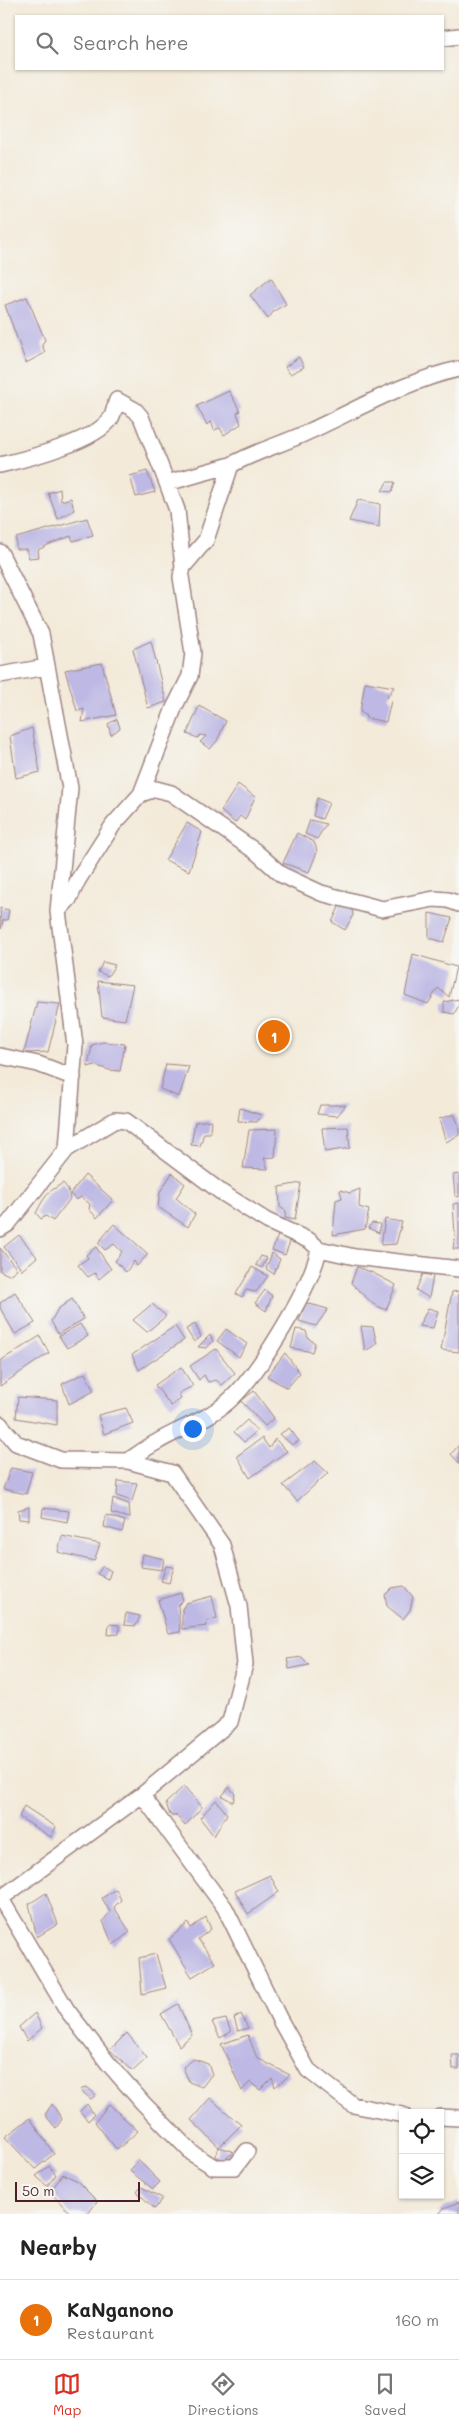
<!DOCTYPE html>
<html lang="en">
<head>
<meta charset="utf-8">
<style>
  body { margin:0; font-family:Mali,sans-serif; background:#f2f2f2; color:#222 }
  .controls { position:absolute; right:15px; bottom:15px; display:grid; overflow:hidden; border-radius:0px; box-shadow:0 1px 4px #0004 }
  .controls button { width:45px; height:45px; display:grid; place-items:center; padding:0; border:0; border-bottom:1px solid #e0e0e0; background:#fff; color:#222; font:25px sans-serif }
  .scale { position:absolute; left:15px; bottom:12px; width:125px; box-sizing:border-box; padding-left:5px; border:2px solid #4a1f2b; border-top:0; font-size:14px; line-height:18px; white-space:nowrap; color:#4a1f2b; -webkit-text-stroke:4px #f6f6f2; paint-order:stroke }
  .you { position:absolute; left:192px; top:1428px; width:18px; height:18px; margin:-12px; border:4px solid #fff; border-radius:50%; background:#1a73e8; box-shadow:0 0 0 8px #1a73e833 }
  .badge { display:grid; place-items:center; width:32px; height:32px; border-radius:50%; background:#d93025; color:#fff; font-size:16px; font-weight:700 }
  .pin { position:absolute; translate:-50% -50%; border:2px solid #fff; box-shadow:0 1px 5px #0006 }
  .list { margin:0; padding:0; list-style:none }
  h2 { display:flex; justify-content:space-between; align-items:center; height:65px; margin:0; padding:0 20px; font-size:21px }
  h2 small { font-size:16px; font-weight:400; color:#767676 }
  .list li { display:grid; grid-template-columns:32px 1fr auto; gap:15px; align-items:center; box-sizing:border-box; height:80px; padding:0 20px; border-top:1px solid #e0e0e0 }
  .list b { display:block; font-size:19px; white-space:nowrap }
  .list p { margin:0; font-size:16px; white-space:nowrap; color:#767676 }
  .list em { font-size:16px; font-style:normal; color:#767676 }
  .icon { flex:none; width:28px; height:28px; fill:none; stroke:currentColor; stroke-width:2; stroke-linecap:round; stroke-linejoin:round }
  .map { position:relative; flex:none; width:459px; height:2214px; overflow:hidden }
  .search { position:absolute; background:#fff; box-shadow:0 1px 4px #0004; left:15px; right:15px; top:15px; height:55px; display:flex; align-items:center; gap:12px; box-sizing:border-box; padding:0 18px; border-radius:0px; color:#767676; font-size:19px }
  .sheet { height:145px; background:#fff }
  nav { display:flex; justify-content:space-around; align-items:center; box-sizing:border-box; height:70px; border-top:1px solid #e0e0e0; background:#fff; font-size:14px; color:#767676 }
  nav a { display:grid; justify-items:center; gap:2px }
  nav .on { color:#d93025 }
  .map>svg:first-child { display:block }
  .building { fill:#bdb8e4 }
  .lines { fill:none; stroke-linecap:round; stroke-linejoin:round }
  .street-casing { stroke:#9e8482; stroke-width:18 }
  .street { stroke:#fff; stroke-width:15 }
</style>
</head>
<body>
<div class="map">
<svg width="459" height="2214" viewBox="0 0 459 2214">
  <rect width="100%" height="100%" fill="#f6f6f2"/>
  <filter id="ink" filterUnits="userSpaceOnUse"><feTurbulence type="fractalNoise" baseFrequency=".02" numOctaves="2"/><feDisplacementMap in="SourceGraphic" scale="10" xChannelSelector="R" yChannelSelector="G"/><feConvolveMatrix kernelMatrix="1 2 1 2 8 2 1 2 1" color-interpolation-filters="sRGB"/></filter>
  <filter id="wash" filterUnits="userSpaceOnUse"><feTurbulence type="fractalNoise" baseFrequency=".0096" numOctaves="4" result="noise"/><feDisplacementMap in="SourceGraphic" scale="20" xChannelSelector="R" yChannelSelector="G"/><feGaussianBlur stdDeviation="1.12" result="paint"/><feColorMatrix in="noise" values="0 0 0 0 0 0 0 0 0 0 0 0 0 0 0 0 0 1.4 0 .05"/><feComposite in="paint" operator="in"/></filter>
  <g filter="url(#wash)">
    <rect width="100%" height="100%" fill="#f3ead9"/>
    <g id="blocks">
      <path class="building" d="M271,278l15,26 -12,7 -6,8 -18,-24z
        M27,297l18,43 -3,4 3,9 -19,10 -21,-58z
        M299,357l5,10 -14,7 -5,-7z
        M229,391l11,20 -3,2 4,11 -17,11 -4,-7 -6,2 -3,-9 -4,4 -10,-19z
        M147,471l8,21 -19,5 -6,-21z
        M387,482h8l-3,10 -10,-1z
        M60,489l1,12 10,-3 3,12 -16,9 -10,-26z
        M358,500l22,4 -1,23 -30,-6z
        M87,518l6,17 -20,6 -2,-5 -21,8 -12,6 1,7 -10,1 -3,-9h-10v-11z
        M151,641l15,61 -18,6 -15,-59z
        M102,663l14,52 -34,7 2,-13 -7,2 -12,-41z
        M365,682l29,5 -7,10 4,4 -5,21 -20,-4 -1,-4 -5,-2z
        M199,706l27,15 -9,20 -7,8 -10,-7 6,-6 -6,-1 -2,3 -11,-4z
        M117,719l3,9 -9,7 -3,-11z
        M32,728l8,44 -24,6 -6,-42z
        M238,784l17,13 -10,23 -5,-4 -5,7 -14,-12z
        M317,798l12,5 -7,16 -9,-3z
        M310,820l16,4 -9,15 -12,-5z
        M187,823l15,9 -13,39 -24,-11z
        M297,833l17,9 2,5 1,5 -8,20 -26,-9z
        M340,905l12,4 1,6 -8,15 -13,-8z
        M0,908l9,2 -2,10h-4l-2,9z
        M429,913l23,5 -8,24 -15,-4z
        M413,954l43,13 -7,30 -11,-9 -10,16 -23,-9z
        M103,962l12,3 -7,11 -10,-4z
        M98,981l35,4 -8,35 -23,-3z
        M459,999v6l-5,9 -10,-2v-10z
        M37,1002l23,2 -12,48 -24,1z
        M103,1042l22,2 -5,27 -11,-1 -14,-5 -7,2 4,-22z
        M166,1064l23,2 -10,31 -19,-8z
        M320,1105h26l-9,11 -20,-2z
        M240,1108l21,7 -4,7 -19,-1z
        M454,1114l5,12v9l-13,7 -7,-23z
        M211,1120l-1,13h-6l-4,13 -9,-1 4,-23z
        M348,1127l2,21 -25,4 -3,-24z
        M277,1129l-2,28 -11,1 4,11 -25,-1 6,-38z
        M172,1173l13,11 -9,14 19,16 -7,13 -30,-20 2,-15z
        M459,1174v23l-4,-1 -2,-21z
        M85,1175l28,25 -16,18 -8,-9 1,-5 -9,-7 -5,3 -6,-6z
        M63,1183l5,6 2,10 -17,22 -7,-5 -5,3 -5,-6 6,-11 7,-10z
        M301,1183l-6,37 -10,-2 1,-7 -6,-4 -1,-20z
        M360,1189l-1,18 10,3 -4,19 -32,6 3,-35 6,-2 -2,-8 10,3z
        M459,1203v46h-6l2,-14 -2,-31z
        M385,1219l17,3 -6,22 -15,1z
        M372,1223l8,1 -1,9 -11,-5z
        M114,1224l34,30 -11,12 -3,-5 -8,11 -11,-11 7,-9 -8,-8 -9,6 -7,-7z
        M279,1233l12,6 -6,16 -13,-5z
        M19,1235l18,22 -15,13 -18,-23z
        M96,1247l15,22 -12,10 -4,-6 -7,4 -10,-12 10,-7 -2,-3z
        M0,1248l17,21 -8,6 -9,-4z
        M272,1253l8,6 -6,15 -8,-5z
        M261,1256l6,2 -5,10 -6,-3z
        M252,1267l16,9 -12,16 -10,-2 -4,7 -6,-3z
        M357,1267l14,5 25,13 -10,25 -13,-6 -22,-21z
        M423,1274l10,2 -4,22 -13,-8z
        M265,1290l7,6 -6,15 -11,-8z
        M459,1291v61l-18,-2 11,-58z
        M15,1292l20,31 -20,11 -15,-26v-5z
        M72,1299l12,20 -26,15 -7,-13 7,-12z
        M306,1303l22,6 -12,17 -17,-5z
        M152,1304l14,12 -19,16 -14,-12z
        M428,1308l10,3 -5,17 -14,-2z
        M80,1324l8,12 -21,12 -8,-12z
        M195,1324l6,13 -7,5 -8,-13z
        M175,1326l9,14 -45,30 -7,-15z
        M361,1326l12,1 4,17 -12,7z
        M226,1329l21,15 -8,13 -22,-16z
        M296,1329l10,2 2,7 7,5 -3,9 -21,-4z
        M210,1335l3,6 -6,7 -9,-1z
        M40,1336l9,17 -49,33v-25z
        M216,1349l19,24 -13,12 -6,-5 -8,2 -4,-7 -5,5 -9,-14z
        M285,1353l15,20 -13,15 -20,-12z
        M181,1367l12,19 -14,7 2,6 -10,7 -16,-21z
        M85,1373l9,18 -25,13 -7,-20z
        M254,1391l20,27 -9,8 -24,-25z
        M18,1397l39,3v25l-41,-7z
        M126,1408l7,15 -29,11 -6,-19z
        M247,1420l10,11 -13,11 -10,-10z
        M289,1428l10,13 -7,4 -12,-11z
        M262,1438l7,10 6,-9 12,12 -37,27 -13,-22z
        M459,1445v18l-8,-9z
        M315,1461l13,12 -31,28 -14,-16z
        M11,1468l21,4 -6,22 -23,-5z
        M118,1481l19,2 -5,18 -15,-5z
        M113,1498l16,6 1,14 -19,-5z
        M29,1507v13l-10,-1 -1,-9z
        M43,1508l26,3 -2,11 -25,-5z
        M106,1515l19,6 -3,11 -18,-5z
        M62,1536l38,8 -6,17 -36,-9z
        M143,1554l21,5 -2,11 -21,-3z
        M103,1566l8,5 -3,8 -11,-5z
        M166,1566l8,1 -5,16 -8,-2z
        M404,1586l9,11 -3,13 -7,9 -16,-13 -2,-11 7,-7z
        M181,1593l2,7 -5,5 2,27 -12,2 -10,-34z
        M212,1596l5,22 -11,3 1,5 -25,3v-20l4,-6z
        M126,1613l14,3 -4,10 -12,-1z
        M109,1624l10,1v9l-11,1z
        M302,1657l7,8 -20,4 -2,-10z
        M184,1786l18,21 -17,19 -9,-11h-6l-4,-12z
        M229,1787l6,7 -2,8 -11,-6z
        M216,1800l11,14 -13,22 -14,-18z
        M24,1806l32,21 -5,10 -32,-20z
        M270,1875l9,17 -31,22 -13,-23z
        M116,1889l5,11 -7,7 16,25 -17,13 -10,-24 7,-9 -8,-14z
        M46,1893l12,31 -21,13 -8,-33z
        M206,1917l5,12 -13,10 17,24 -23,14 -23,-38 19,-16 3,5z
        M156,1954l10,34 -24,6 -3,-36z
        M178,2004l14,31 -13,11 -18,-32z
        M35,2013l7,15 -15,13 -8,-14z
        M241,2014l7,14 -10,3 -4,-13z
        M226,2019l5,13 -11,6 -8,-16z
        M127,2033l20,25 -14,13 -23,-21z
        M248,2035l9,23 33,17 -15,12 -3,-9 -12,12 -10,-8 -8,9 -21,-47z
        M452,2055h7v14h-6z
        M194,2059l14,5 4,10 -10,13 -13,-5 -6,-15z
        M87,2087l9,8 -5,4 -11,-9z
        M210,2098l31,27 -22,22 15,5 -10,8 -9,-4 4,-9 -28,-27z
        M52,2104l10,15 -6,9 -11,-13z
        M87,2104l7,11 -6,6 -8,-10z
        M109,2104l29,27 -21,19 -22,-28z
        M30,2118l24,36 -19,15 -30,-32z
        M138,2160l22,22 -7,7 -23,-18z
        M49,2166l7,9 -9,11 -11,-10z
        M63,2174l13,6 21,21 -9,13h-17l-21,-22z
        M141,2187l21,11 -7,11 -18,-17z
        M459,2202v12h-20l5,-6z"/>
    </g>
  </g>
  <g filter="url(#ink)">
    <use href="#blocks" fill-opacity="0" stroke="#9e8482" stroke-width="1"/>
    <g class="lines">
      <g class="street-casing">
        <path id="street" d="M443,38l16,-2
          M0,465c26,-6 97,-24 111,-47 3,-5 4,-13 6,-18l18,10 6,7 26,66 10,27 6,57
          M167,483l64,-18
          M0,552l41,82 29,154 -12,123 17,134 -8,104 -59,75 -8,5
          M0,675l47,-8
          M141,794l15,-5 15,4 84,58 27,24 39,18 61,16 52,-10 14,1 11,4
          M58,911l11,-12 9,-19 35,-55 28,-31 33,-86 16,-32 3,-23 -12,-76 2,-10 23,-27 25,-75c25,-14 52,-21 77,-33 50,-23 97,-51 151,-63
          M0,1056l38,8 35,13
          M67,1149l48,-29 11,1 95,71 46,29 43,20 9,8c-7,37 -59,122 -86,148 -22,22 -51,30 -76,45 -10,5 -20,13 -29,19
          M319,1249l36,8 104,12
          M0,1424l16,19 45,17 67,1 44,12 50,72 17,61 6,58 -15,58 -88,73 -142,104
          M142,1795l83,113 55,112 28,50 45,35 50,10
          M1,1899l66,111 41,53 35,40 50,51 21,13h21l12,-16
          M440,2117l19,1"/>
      </g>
      <use href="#street" class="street"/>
    </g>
  </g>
</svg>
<div class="controls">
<button><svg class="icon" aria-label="locate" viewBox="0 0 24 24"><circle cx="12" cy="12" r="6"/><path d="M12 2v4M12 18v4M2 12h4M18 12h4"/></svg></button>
<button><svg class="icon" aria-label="layers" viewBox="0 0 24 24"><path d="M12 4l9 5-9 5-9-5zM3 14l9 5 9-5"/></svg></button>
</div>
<div class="scale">50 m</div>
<div class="you"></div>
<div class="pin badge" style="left:274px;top:1036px;background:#e8710a">1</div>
<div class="search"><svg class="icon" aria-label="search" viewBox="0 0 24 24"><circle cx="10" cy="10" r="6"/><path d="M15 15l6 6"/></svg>Search here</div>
</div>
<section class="sheet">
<h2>Nearby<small></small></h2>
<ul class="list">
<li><span class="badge" style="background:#e8710a">1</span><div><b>KaNganono</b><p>Restaurant</p></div><em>160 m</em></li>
</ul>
</section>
<nav>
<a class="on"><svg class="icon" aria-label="map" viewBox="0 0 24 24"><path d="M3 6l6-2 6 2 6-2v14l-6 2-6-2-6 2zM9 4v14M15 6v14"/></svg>Map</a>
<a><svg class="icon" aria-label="directions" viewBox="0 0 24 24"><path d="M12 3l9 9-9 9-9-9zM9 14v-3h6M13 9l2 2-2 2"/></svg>Directions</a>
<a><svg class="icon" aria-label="saved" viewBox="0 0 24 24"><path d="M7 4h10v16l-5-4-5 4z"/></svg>Saved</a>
</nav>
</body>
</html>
